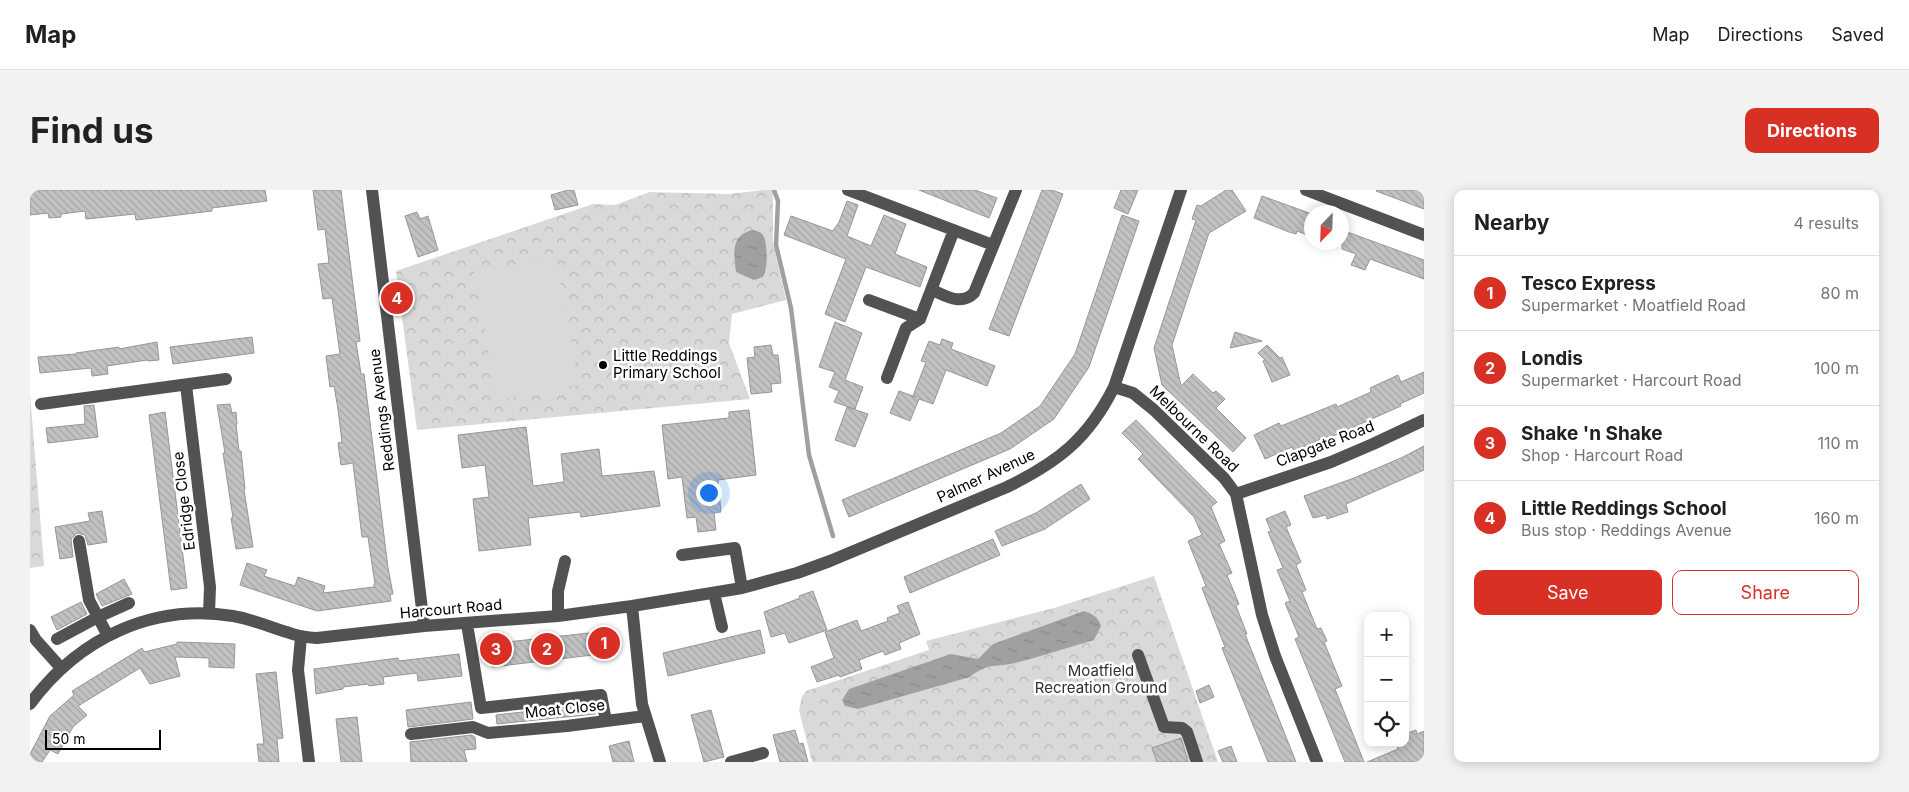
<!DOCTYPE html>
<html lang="en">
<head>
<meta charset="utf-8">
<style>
  body { margin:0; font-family:Inter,sans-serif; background:#f2f2f2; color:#202124 }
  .controls { position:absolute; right:15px; bottom:15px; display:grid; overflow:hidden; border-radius:10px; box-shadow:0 2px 12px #0003 }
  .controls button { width:45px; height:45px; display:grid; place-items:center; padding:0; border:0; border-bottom:1px solid #e0e0e0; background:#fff; color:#202124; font:25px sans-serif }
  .compass { position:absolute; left:1274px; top:15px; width:45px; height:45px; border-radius:50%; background:#fff; box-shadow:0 2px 12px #0003; rotate:203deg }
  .scale { position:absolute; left:15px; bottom:12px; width:116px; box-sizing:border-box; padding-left:5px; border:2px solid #000; border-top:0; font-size:14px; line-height:18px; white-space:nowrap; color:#000; -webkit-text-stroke:4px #fff; paint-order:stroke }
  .you { position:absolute; left:678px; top:302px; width:18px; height:18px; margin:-12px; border:4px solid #fff; border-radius:50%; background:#1a73e8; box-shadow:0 0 0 8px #1a73e833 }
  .badge { display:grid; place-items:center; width:32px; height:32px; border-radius:50%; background:#d93025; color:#fff; font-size:16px; font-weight:700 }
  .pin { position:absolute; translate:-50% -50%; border:2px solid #fff; box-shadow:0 1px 5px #0006 }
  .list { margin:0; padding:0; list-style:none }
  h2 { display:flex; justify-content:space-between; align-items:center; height:65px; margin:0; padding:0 20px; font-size:21px }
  h2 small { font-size:16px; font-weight:400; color:#757577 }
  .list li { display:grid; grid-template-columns:32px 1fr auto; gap:15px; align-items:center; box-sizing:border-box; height:75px; padding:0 20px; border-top:1px solid #e0e0e0 }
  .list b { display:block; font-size:19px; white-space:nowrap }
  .list p { margin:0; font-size:16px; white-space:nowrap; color:#757577 }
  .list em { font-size:16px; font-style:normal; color:#757577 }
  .actions { display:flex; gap:10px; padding:15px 20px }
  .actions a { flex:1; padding:11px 0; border:1px solid #d93025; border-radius:10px; text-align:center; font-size:18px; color:#d93025 }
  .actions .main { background:#d93025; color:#fff }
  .icon { flex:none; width:28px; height:28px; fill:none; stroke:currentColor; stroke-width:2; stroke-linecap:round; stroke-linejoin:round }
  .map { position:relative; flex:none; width:1394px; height:572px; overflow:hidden; border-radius:10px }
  header { display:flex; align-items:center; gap:30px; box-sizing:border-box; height:70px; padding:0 25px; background:#fff; border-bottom:1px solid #e0e0e0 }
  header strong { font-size:24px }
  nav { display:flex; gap:28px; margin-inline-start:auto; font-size:18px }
  .intro { display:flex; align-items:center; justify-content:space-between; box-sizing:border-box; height:120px; padding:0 30px }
  h1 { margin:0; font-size:35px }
  .button { padding:12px 22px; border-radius:10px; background:#d93025; color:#fff; font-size:18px; font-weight:700 }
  main { display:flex; gap:30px; padding:0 30px }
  aside { flex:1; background:#fff; border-radius:10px; box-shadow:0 2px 12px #0003 }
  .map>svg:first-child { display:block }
  .forest { fill:url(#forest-crowns) }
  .pitch { fill:#d9d9d9 }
  .water { fill:url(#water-ripples) }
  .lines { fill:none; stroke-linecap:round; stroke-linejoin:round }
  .stream { stroke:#a0a0a0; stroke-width:4.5 }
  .building { fill:url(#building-back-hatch); stroke:#969696 }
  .minor { stroke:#525252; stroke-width:12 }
  .poi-dot { fill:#000; stroke:#fff; stroke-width:2 }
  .labels { text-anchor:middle; stroke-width:5; stroke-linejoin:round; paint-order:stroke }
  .poi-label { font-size:15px; fill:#000; stroke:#fff; text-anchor:start }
  .street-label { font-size:15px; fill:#000; stroke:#fff }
  .park-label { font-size:15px; fill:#303030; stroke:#fff }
</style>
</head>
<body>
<header>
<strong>Map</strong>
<nav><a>Map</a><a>Directions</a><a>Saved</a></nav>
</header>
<div class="intro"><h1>Find us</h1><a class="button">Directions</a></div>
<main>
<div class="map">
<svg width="1394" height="572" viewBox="0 0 1394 572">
  <defs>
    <pattern id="forest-crowns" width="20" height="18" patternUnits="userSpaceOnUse" patternTransform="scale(1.25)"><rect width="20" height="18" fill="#d9d9d9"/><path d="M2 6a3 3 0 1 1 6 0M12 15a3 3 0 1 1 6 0" fill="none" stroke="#b8b8b8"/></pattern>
    <pattern id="water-ripples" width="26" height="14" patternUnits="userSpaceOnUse" patternTransform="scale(1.25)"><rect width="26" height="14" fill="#a0a0a0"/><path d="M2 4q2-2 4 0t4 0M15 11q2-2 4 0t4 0" fill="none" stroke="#888"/></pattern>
    <pattern id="building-back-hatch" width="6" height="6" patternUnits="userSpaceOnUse" patternTransform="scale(1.25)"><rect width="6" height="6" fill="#c2c2c2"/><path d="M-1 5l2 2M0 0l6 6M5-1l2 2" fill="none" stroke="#a5a5a5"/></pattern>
  </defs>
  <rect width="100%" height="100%" fill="#fff"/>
  <path class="forest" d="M734,0h9v52l13,58 -54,14 -3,29 21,56 -333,31 -21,-159 197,-67 22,1 35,-13 79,2z
    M0,204l14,172 -14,2z
    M1124,386l64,186h-406l-13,-52 3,-14 4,-5 123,-41 -3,-9 128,-33z"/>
  <path class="pitch" d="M526,67l23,128 -82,15 -23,-128z"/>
  <path class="water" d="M722,40c4,1 8,1 11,5 5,10 5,33 0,42l-9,3 -18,-8c-2,-18 -6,-36 16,-42z
    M1054,421c9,3 14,6 17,15l-7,14c-28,8 -56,18 -84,24 -19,3 -24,0 -40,13l-112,32 -13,-3 -3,-6 7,-11 102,-35 27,5 15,-15z"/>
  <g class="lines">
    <path class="stream" d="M744,0l4,11 -2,44 15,63 18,147 24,81"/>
  </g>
  <path class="building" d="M9,0h226l2,11 -55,7v3l-76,9 -1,-6 -49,5 -1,-8 -24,3v3l-12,1 -1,-5 -18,2v-24z
    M283,0h28l19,151 -4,1 5,32h3l24,194 5,26h-3l1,7 -74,10 -77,-26 7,-22 20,7 -3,6 31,10 3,-9 27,9 -2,7 51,-6v-3h1l-7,-47h-6l-9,-74 -12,2 -3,-22 4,-1 -4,-33 -4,-23 -4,1 -4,-31 14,-2 -8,-56 -9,1 -5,-35 11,-1 -4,-34 -7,1z
    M538,0h6l4,15 -23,5 -4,-15z
    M889,0h56l22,8 -8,20z
    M1012,0h10l11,4 -54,142 -20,-7z
    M1091,0h17l-10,24 -14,-6z
    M1196,0h6l14,21 -37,22 -37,112 9,41 12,-12 20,19 3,-2 9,8 -9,9 30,30 -13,14 -71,-67 -8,-37 42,-128 -4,-1 5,-14 4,1z
    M1347,0h47v19l-48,-18z
    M1232,6l50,18v23l-15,-6 -1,3 -7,-2 -35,-14z
    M817,11l11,4 -11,31 24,10 13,-31 22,9 -11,30 32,13 -7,20 -54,-20 -21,55 -20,-8 21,-55 -62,-24 7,-19 42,15 6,-9z
    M387,22l3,7 8,-3 10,34 -20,7 -13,-41z
    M1092,25l17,6 -15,44 -35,102 -35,52 -44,30 -161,68 -7,-17 159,-67 39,-27 35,-52z
    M1312,40l82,30v19l-54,-20 -5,11 -14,-5 5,-11 -14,-5z
    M805,132l27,11 -17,47 18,7 -8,22 -21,-7 5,-11 -10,-4 6,-15 -16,-5z
    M1205,142l27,9 -32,7z
    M222,147l2,16 -81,11 -3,-17z
    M912,149l11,4 -2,6 44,17 -8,20 -41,-16 -13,34 -14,-5 -9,22 -20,-8 9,-22 17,6 -3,-1 13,-34 -5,-1 8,-20 11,4z
    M127,152l2,18 -11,1 -1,-1 -40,6 1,8 -16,2 -1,-8 -51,5 -2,-16 38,-3v-1l43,-6v2z
    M741,155l2,10h5l3,28 -10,1 1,8 -21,2 -4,-36 8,-1 -1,-10z
    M1237,155l13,13 2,-1 8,18 -18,7 -9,-21 2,-1 -7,-7z
    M1394,182v21l-24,11 1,2 -79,35 -1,-2 -27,12 -2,-4 -27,12 -11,-24 25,-12 2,3 55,-22 1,3 34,-15 -1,-4 28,-13 3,7z
    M200,214l2,9 4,-1 1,12h-1l3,27h2l4,38 -1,1 9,57 -17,2 -5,-31h2l-10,-65h2l-8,-48z
    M64,215l4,32 -50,6 -2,-15 39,-4 -1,-18z
    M817,217l21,7 -13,33 -20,-7z
    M719,220l7,65 -38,5 3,32 -7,1 2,17 -18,2 -2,-15 -9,1 -5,-41 -14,2 -6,-54 67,-7v-6z
    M135,222l22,176 -16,2 -22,-175z
    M1106,230l81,82 -6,5 14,34 -6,3 13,29 -5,2 12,29 -3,2 11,28h-2l51,128h-28l-46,-114 3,-1 -23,-59 4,-2 -18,-45 14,-6 -8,-18 -56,-58 5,-5 -21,-21z
    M496,237l7,59 31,-4 -3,-28 38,-5 3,27 52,-5 6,35 -79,11 -1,-5 -52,6 3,27 -52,6 -6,-52 16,-2 -4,-32 -23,3 -4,-33z
    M1394,256v24l-78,34 2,8 -21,7 -1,-4 -13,3 -9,-22 50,-18 47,-20z
    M1051,294l9,15 -45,30 -43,17 -7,-15 41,-18z
    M72,321l5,31 -19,3 -3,-10 -8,-2 -6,6 2,18 -13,2 -5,-32 35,-6 -2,-8z
    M1255,321l6,14 -5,2 15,35 -5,3 10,25 -4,2 15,37 4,-1 6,13 -3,1 18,44 -7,3 29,73h-19l-50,-123 4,-2 -14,-34 5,-2 -13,-31 6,-2 -15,-36 3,-1 -5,-12z
    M963,349l7,16 -90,38 -6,-16z
    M94,389l8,15 -30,12 -6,-12z
    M783,401l14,39 -38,13 -4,-10 -14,4 -7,-25 36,-14 -1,-2z
    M51,412l6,12 -30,16 -6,-13z
    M878,412l12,32 -21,9 2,6 -16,6 -2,-4 -24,9 3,9 -22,8 -1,-2 -22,7 -6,-15 23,-9 -9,-26 32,-12 4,11 27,-10 -1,-3 13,-5 -3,-7z
    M586,440l2,22 -126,15 -3,-23z
    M730,440l5,23 -97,23 -5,-23z
    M147,452l58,2 -1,24 -25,-1v-9l-34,-1 5,19 -30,8 -10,-16 -62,38 9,9 -14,12 -15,27 -8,-4 -8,12h-7l-5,-3v-5l20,-38 24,-21 -2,-4 70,-43 2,4 33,-8z
    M429,464l3,22 -44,5 -1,-8 -34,4 1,7 -15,2 -1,-2 -25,3v2l-27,5 -2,-25 84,-11 1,3z
    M246,482l7,66 -6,1 2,23h-20l-2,-18h7l-8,-70z
    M1179,495l5,12 -14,6 -4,-12z
    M441,512l2,17 -65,8 -2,-17z
    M564,514l1,10 -98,10 -1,-9z
    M681,520l13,47 -20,5 -13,-47z
    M327,527l5,45h-21l-5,-43z
    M765,540l4,14 4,-1 5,19h-28l-7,-27z
    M1386,540l1,4 7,-3v29l-6,2h-51l31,-13 -2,-6h9v-9z
    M442,545l3,2 1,12 -12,1 3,12h-56l-1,-20z
    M1151,548l7,24h-31l-5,-14z
    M599,551l5,21h-21l-4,-16z
    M1201,556l6,16h-14l-5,-11z"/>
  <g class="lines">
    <path class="minor" d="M342,0l52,436
      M818,0l145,55
      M1151,0l-67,197 19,6 21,17 70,68 12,16 26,121 13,41 42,106
      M1276,0l118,45
      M902,100c14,6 29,16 42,3l42,-103
      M839,110l51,19
      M857,188l19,-50 14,-9 34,-89
      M156,195l24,202 -1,26
      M11,214l185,-25
      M1206,304l95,-32 42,-18 51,-24
      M49,351l10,59 19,36
      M652,365l53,-7 7,40
      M684,403l8,34
      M602,416l10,98 18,58
      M528,426v-25l7,-30
      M437,434l14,84 120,-13 5,26
      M0,440l6,10 25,28
      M271,447l-3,33 11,92
      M27,449l41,-22 31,-14
      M1108,465l26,72 18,1 5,4 10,30
      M0,514c48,-65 121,-101 203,-88 30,5 55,21 84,22l107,-12 134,-10 74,-10 110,-18 55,-15 33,-12 177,-74c51,-25 81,-48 107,-100
      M381,544l62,-7 15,6 79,-7 78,-10
      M701,572l32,-9"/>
  </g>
  <circle class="poi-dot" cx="573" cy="175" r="5"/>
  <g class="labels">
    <g class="poi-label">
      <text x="583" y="171">Little Reddings<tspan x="583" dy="17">Primary School</tspan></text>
    </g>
    <g class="street-label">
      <text transform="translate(352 220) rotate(-97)" y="5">Reddings Avenue</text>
      <text transform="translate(1164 239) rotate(44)" y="5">Melbourne Road</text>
      <text transform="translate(1295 254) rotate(-21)" y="5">Clapgate Road</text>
      <text transform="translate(956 286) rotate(-25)" y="5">Palmer Avenue</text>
      <text transform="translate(154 311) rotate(-97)" y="5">Edridge Close</text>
      <text transform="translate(421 419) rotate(-5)" y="5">Harcourt Road</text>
      <text transform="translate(535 519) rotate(-6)" y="5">Moat Close</text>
    </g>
    <g class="park-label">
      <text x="1071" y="486">Moatfield<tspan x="1071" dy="17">Recreation Ground</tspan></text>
    </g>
  </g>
</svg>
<div class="controls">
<button>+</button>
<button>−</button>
<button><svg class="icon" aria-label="locate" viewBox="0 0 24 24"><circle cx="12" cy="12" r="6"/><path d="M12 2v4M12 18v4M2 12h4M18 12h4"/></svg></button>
</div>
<svg class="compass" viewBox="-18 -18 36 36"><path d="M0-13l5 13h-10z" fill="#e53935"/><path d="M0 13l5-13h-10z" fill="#757577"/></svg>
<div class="scale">50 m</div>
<div class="you"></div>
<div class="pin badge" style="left:574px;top:453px">1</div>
<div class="pin badge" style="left:517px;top:459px">2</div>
<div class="pin badge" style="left:466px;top:459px">3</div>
<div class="pin badge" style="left:367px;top:108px">4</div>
</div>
<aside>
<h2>Nearby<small>4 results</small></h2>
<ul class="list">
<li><span class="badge">1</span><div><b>Tesco Express</b><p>Supermarket · Moatfield Road</p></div><em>80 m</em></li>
<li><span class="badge">2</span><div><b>Londis</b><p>Supermarket · Harcourt Road</p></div><em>100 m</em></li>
<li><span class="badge">3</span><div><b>Shake 'n Shake</b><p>Shop · Harcourt Road</p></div><em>110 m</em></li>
<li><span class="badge">4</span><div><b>Little Reddings School</b><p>Bus stop · Reddings Avenue</p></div><em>160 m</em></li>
</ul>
<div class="actions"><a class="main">Save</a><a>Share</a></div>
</aside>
</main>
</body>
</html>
